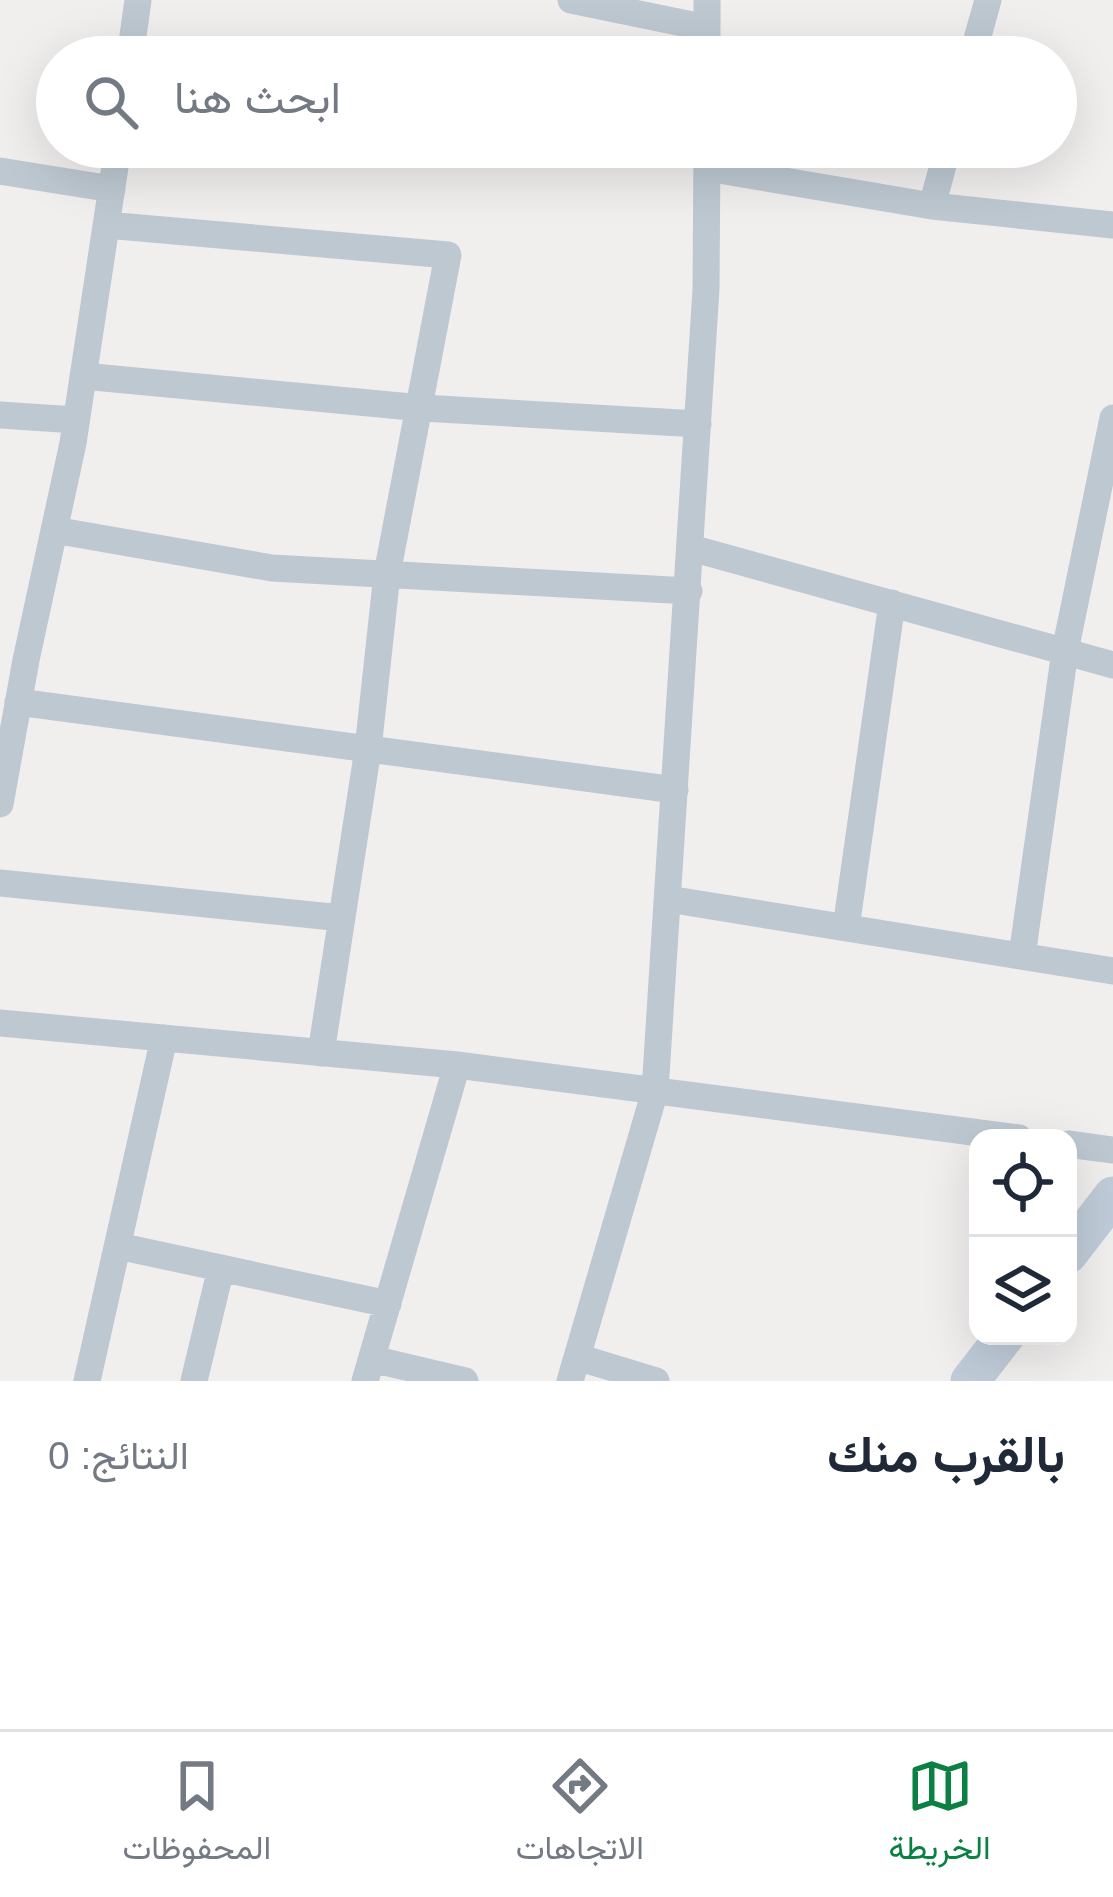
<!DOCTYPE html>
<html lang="ar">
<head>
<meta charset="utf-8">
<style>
  body { margin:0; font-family:Arial,Vazirmatn,sans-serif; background:#f2f2f3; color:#1f2937; direction:rtl }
  .controls { position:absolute; right:36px; bottom:36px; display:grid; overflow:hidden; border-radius:24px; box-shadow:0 12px 48px #0002 }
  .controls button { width:108px; height:108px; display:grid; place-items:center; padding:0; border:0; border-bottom:3px solid #e0e1e3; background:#fff; color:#1f2937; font:60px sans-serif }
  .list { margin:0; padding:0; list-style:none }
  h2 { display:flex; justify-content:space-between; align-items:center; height:156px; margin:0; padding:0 48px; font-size:51px }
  h2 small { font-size:39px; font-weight:400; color:#747a83 }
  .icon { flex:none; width:66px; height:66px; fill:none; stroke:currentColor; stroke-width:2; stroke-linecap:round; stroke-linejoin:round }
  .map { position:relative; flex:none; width:1113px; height:1381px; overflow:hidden; direction:ltr }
  .search { position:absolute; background:#fff; box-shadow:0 12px 48px #0002; left:36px; right:36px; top:36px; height:132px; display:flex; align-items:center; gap:30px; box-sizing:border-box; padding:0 42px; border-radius:66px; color:#747a83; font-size:45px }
  .sheet { height:348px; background:#fff }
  nav { display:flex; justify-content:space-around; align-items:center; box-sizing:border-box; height:168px; border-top:3px solid #e0e1e3; background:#fff; font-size:33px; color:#747a83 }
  nav a { display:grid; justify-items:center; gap:6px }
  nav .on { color:#0b8043 }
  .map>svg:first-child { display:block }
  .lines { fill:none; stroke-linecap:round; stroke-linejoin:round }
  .street { stroke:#bdc8d1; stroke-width:27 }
  .secondary { stroke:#bfcbd8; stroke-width:39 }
</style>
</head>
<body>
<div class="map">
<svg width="1113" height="1381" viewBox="0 0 1113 1381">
  <rect width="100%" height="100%" fill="#f1eeee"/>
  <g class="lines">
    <path class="street" d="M571,0l136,28
      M130,57l8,-57
      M707,57v-57
      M972,57l16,-57
      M707,168l225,38 181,19
      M0,171l112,18
      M932,206l16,-59
      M106,225l342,30 -61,319 -19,175 -47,304
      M83,376l339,32 276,16
      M0,415l76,5
      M54,530l218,38 417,23
      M691,548l422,117
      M18,702l657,88
      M0,804l26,-144 47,-217 45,-296
      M0,883l342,35
      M668,899l445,72
      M846,928l46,-325
      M1022,956l43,-305 48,-233
      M0,1023l457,42 562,73
      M1068,1144l45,6
      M118,1246l270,58
      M577,1357l79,24
      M372,1359l93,22
      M87,1381l77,-343
      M194,1381l27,-113
      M365,1381l92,-316
      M570,1381l85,-290 51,-802 1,-142"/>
    <path class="secondary" d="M1068,1254l45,-58
      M970,1381l35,-45"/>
  </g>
</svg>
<div class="controls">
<button><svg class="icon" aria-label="locate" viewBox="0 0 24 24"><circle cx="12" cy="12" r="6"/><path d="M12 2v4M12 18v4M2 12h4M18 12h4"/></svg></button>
<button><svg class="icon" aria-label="layers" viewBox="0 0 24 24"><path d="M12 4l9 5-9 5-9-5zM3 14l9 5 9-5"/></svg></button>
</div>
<div class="search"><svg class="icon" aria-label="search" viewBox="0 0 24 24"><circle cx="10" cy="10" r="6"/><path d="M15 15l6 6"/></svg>ابحث هنا</div>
</div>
<section class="sheet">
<h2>بالقرب منك<small>النتائج: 0</small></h2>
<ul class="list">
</ul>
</section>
<nav>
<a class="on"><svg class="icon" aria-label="map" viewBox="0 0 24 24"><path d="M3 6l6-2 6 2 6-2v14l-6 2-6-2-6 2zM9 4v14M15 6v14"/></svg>الخريطة</a>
<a><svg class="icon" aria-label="directions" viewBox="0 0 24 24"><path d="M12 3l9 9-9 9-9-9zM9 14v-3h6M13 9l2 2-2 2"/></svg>الاتجاهات</a>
<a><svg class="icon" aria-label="saved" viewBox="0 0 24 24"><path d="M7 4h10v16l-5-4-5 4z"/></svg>المحفوظات</a>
</nav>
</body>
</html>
